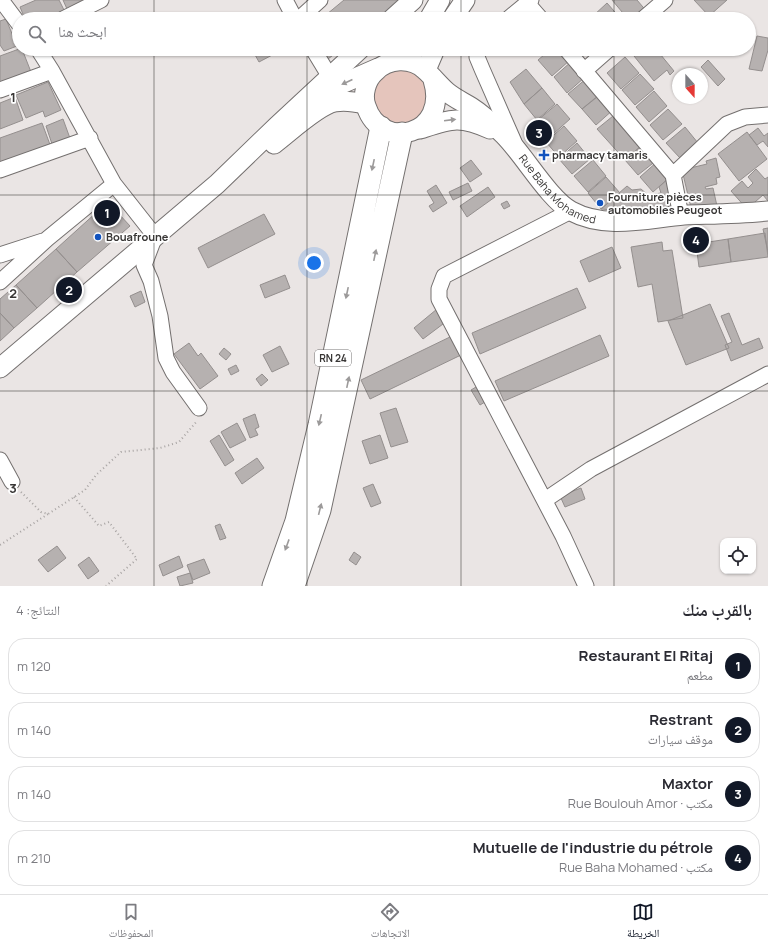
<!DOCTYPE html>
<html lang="ar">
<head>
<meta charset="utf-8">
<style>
  body { margin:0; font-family:Manrope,"Noto Naskh Arabic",sans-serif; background:#f2f2f3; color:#2b2b33; direction:rtl }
  .controls { position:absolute; right:12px; bottom:12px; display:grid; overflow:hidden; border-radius:8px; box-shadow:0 1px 3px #0004 }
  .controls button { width:36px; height:36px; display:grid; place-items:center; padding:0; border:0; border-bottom:1px solid #e1e1e2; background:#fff; color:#2b2b33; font:20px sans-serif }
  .compass { position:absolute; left:672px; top:68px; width:36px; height:36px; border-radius:50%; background:#fff; box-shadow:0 1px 3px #0004; rotate:159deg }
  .you { position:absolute; left:314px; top:263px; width:14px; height:14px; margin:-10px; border:3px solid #fff; border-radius:50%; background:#1a73e8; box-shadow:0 0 0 6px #1a73e833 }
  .badge { display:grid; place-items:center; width:26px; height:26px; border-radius:50%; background:#111827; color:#fff; font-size:13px; font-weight:700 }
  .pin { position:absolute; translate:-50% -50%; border:2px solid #fff; box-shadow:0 1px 4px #0006 }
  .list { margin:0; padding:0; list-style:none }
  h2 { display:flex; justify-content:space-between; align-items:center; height:52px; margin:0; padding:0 16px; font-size:17px }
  h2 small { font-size:13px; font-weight:400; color:#7c7c81 }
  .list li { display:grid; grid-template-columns:26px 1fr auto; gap:12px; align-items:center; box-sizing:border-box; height:56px; margin:0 8px 8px; padding:0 8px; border:1px solid #e1e1e2; border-radius:16px }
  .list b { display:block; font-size:15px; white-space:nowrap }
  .list p { margin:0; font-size:13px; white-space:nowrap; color:#7c7c81 }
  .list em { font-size:13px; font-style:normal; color:#7c7c81 }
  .icon { flex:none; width:22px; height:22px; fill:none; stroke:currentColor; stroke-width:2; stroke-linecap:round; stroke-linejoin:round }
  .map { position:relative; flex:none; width:768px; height:586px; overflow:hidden; direction:ltr }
  .search { position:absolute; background:#fff; box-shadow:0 1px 3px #0004; left:12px; right:12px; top:12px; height:44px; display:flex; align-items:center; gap:10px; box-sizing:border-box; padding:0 14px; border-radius:22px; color:#7c7c81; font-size:15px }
  .sheet { height:308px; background:#fff }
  nav { display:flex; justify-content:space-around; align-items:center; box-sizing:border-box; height:56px; border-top:1px solid #e1e1e2; background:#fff; font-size:11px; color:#7c7c81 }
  nav a { display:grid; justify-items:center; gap:2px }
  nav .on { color:#111827 }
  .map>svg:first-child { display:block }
  .green { fill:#e5c5bc }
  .building { fill:#b6b1b0; stroke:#948f8e }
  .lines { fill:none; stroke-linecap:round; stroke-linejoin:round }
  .minor-casing { stroke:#74706f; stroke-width:17 }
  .major-casing { stroke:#74706f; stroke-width:21 }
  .highway-casing { stroke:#74706f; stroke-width:23 }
  .path { stroke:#a8a4a3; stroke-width:2; stroke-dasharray:1 3; stroke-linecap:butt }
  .minor { stroke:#fff; stroke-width:15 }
  .major { stroke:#fff; stroke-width:19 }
  .highway { stroke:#fff; stroke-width:21 }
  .oneway { fill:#9c9a9a }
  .grid { fill:none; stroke:#383635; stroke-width:1; stroke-opacity:0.55 }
  .poi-dot { fill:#1253be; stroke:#fff; stroke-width:1.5 }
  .labels { text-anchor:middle; stroke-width:3.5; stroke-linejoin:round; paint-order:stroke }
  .shield { fill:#fff; stroke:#747272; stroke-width:1 }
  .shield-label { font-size:10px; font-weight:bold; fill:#383635 }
  .poi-label { font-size:11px; font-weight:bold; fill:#383635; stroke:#fff; text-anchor:start }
  .street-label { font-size:11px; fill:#383635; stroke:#fff }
  .grid-label { font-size:13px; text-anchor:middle; font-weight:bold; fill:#383635; stroke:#fff; stroke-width:3.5; stroke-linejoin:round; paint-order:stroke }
</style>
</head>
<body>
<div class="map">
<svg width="768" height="586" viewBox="0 0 768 586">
  <rect width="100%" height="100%" fill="#eae5e4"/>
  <path class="green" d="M409,69l15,11 3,27c-4,4 -8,10 -12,13 -26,17 -57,-21 -31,-44 2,-1 5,-5 7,-6 5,-2 13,0 18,-1z"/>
  <path class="building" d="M36,0h23l6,12 -15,7h-14l-1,-2 -10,2 -5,-12z
    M63,0h25l-21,9z
    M344,0h64l-16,8 -14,11h-57z
    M612,0h25l11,13 -7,6h-13z
    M694,0h33l-18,16z
    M607,3l14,16h-25l-3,-3z
    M6,19l11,27 -13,5 -4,-6v-24z
    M757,36l11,2v12l-6,21 -13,-2z
    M19,49h3l9,23 -31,11v-27z
    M245,49h28l3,4 -17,9 -5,-9 -5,2z
    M320,49h21l-13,10z
    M551,49h9l10,11 -18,16 -14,-16z
    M642,49h14l18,22 -4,4 -3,-5 -13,11 -20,-25z
    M625,57l14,16 -18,16 -14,-16z
    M708,60l17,19 -7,7 -17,-19z
    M572,61l13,16 -18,16 -13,-16z
    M526,69l16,19 -18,16 -14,-22z
    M640,74l14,15 -19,16 -13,-15z
    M587,78l13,16 -18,15 -14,-15z
    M48,82l13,28 -16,7 -2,-6 -17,7 -10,-23z
    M542,88l13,16 -18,16 -13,-16z
    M654,91l13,15 -18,16 -13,-15z
    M601,94l13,15 -18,16 -14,-16z
    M15,97l8,23 -23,9v-26z
    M557,104l13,15 -18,16 -14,-15z
    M668,109l14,15 -19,16 -13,-15z
    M613,116l5,6 3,-2 20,26 -16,14 -28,-31z
    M63,119l8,22 -18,6 -7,-21z
    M42,123l10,27 -52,17v-29z
    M564,126l13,15 -18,16 -13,-15z
    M685,127l13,16 -18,15 -14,-15z
    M758,128l6,8 4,-3v14l-5,-6 -6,4 -8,-10z
    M747,132l20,27 -28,22 -21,-27z
    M577,143l13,16 -18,15 -13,-15z
    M641,146l16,14 -19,15 -13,-15z
    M716,158l4,19 -4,1 1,6 -12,3 1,2 7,-1 4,18 -25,6 -10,-42 25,-6 -1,-3z
    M471,160l11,14 -12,8 -10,-14z
    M593,160l13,16 -18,16 -14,-16z
    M658,161l13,15 -18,16 -13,-15z
    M756,169l9,10 3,-2v24l-5,-6 -16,14 -16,-18 11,-10 6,7 5,-5 -5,-6z
    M671,176l5,30 -39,6 -36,-3 26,-23 5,4 9,-1 7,6 13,-2 -2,-6z
    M606,177l14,16 -19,16 -13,-16z
    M468,183l4,8 -19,9 -4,-8z
    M436,185l11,18 -14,9 -4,-6 5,-3 -7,-12z
    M488,187l7,10 -28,20 -7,-11z
    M507,201l3,5 -6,3 -3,-5z
    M108,202l22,24 -53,46 -21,-23z
    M264,214l11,20 -67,34 -10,-20z
    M768,228v24l-5,-23z
    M765,233l3,24 -37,5 -3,-23z
    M728,239l3,23 -32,5 -3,-23z
    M662,242l1,9 9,-1 11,68 -25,4 -6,-38 -14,3 -7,-40z
    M612,247l9,21 -32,14 -9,-21z
    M56,249l21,23 -40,36 -21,-23z
    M285,275l5,13 -25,10 -5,-13z
    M16,285l21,23 -23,20 -14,-15v-14z
    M577,288l9,20 -106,46 -8,-21z
    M141,291l4,11 -10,5 -5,-11z
    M710,304l19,44 -43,17 -18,-44z
    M437,309l10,12 -24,18 -9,-11z
    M0,313l14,15 -14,13z
    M729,313l13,32 17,-7 4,10 -32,13 -6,-16 7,-3 -11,-26z
    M600,335l9,21 -105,45 -9,-20z
    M452,336l9,19 -91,44 -9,-19z
    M189,343l9,13 3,-3 17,23 -18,13 -26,-35z
    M280,346l9,18 -17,8 -9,-17z
    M224,348l7,6 -5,6 -7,-6z
    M236,365l3,6 -8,4 -3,-6z
    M262,374l6,6 -7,6 -5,-7z
    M481,384l9,15 -10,6 -9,-15z
    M396,408l12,34 -17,5 -11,-34z
    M255,414l4,13 -4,2 3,6 -8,3 -7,-19z
    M237,423l9,17 -16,8 -9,-16z
    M219,435l15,25 -9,6 -15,-25z
    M380,435l8,23 -18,6 -8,-23z
    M257,458l7,10 -22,16 -7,-11z
    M373,484l8,19 -10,4 -8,-19z
    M581,488l4,11 -20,8 -5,-11z
    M220,524l6,14 -6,2 -5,-14z
    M57,546l9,12 -18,14 -10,-12z
    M354,552l7,5 -5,8 -7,-5z
    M179,556l4,11 -20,9 -4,-11z
    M89,557l10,14 -11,8 -10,-14z
    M204,559l6,14 -17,7 -6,-15z
    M190,573l3,10 -13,3 -3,-9z"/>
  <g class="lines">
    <g class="minor-casing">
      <path id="minor" d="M1,0l18,24
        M285,0l10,19
        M527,3l14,16
        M63,19l38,-19
        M299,19l21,-19
        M508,19l23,-19
        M643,19l22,-19
        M38,49l14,22 62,113 41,52 -11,29 7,16 9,35 6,42 7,14 26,36
        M313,49l17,28
        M477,49v8l5,12 32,73
        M566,49l107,126 8,41
        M584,71l25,-22
        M0,90l52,-19
        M0,170l90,-32
        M673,175l54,-51 18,-7 23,-2
        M571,211l-127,65 -5,13v10l124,237 23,50
        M0,255l43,-14
        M0,282l47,-43 67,-55
        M0,460l12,22
        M545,500l46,-31 177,-95"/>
    </g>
    <g class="major-casing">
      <g id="major">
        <path d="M392,19l21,-19"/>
        <path d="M429,19l11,-19"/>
        <path d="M452,19l13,-19"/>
        <path d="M426,70l9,-21"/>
        <path id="s1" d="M433,80c17,55 -52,73 -67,26 -4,-11 0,-26 9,-34 13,-14 36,-15 50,-2 8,7 14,15 22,22 7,6 16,10 24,15 11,7 23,18 33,28 20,20 45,64 67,76 35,19 77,7 113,4 28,-1 56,-1 84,-4"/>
        <path d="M320,98l17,-12 41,-18"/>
        <path d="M420,129c31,-10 39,-14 70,0"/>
        <path d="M274,144c15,-11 44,-39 61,-42 10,-2 21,0 30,2"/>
        <path d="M0,368l217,-184 60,-58 83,-77"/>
      </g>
    </g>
    <g class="highway-casing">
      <path id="highway" d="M273,586l23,-65 23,-96 62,-298
        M294,586l26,-76 82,-377"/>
    </g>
    <path class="path" d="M21,492l20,20 7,2 37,-24 11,-15 25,-23 39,-4 19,-6 18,-21
      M74,497l25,29 10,-4 28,37 -31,27
      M0,545l48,-31"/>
    <use href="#minor" class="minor"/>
    <use href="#major" class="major"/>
    <use href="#highway" class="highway"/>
  </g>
  <defs><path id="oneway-solid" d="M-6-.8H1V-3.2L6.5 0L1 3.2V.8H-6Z"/></defs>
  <g class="oneway">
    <use href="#oneway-solid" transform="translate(347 82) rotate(155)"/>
    <use href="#oneway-solid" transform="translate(450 120) rotate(-7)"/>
    <use href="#oneway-solid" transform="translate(373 165) rotate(102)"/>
    <use href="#oneway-solid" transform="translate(375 255) rotate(-78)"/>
    <use href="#oneway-solid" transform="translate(347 293) rotate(102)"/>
    <use href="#oneway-solid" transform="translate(348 382) rotate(-78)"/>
    <use href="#oneway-solid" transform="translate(320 420) rotate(103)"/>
    <use href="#oneway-solid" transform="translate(320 509) rotate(-76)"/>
    <use href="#oneway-solid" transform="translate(287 545) rotate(110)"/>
  </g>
  <path class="grid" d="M154,0v19M307,0v19M461,0v19M614,0v19M154,49v537M307,49v537M461,49v537M614,49v537M0,195h768M0,391h768"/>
  <g class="poi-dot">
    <path d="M542 149h4v4h4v4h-4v4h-4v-4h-4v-4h4z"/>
    <circle cx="600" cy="203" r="4"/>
    <circle cx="98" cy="237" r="4"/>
  </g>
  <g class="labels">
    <rect class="shield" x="315" y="350" width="36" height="16" rx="3"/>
    <g class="shield-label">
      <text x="333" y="362">RN 24</text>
    </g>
    <g class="poi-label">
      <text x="552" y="159">pharmacy tamaris</text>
      <text x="608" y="201">Fourniture pièces<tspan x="608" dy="13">automobiles Peugeot</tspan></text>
      <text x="106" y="241">Bouafroune</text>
    </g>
    <g class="street-label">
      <text dy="4" stroke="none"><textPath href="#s1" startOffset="393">Rue Baha Mohamed</textPath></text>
    </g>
  </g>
  <g class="grid-label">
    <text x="13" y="102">1</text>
    <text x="13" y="298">2</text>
    <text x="13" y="493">3</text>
  </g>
</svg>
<div class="controls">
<button><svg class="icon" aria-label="locate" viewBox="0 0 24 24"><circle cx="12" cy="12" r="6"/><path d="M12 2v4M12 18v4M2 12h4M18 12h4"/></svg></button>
</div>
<svg class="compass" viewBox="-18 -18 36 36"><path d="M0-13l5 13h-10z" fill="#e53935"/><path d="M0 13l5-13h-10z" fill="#7c7c81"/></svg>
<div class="you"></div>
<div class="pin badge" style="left:107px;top:213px">1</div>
<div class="pin badge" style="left:69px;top:290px">2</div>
<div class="pin badge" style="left:539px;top:133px">3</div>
<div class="pin badge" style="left:696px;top:240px">4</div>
<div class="search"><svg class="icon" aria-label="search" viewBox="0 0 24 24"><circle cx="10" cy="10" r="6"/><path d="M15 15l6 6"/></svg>ابحث هنا</div>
</div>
<section class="sheet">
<h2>بالقرب منك<small>النتائج: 4</small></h2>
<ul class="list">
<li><span class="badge">1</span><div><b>Restaurant El Ritaj</b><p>مطعم</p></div><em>120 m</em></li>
<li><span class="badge">2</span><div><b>Restrant</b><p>موقف سيارات</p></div><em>140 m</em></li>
<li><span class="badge">3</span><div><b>Maxtor</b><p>مكتب · Rue Boulouh Amor</p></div><em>140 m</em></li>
<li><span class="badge">4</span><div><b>Mutuelle de l'industrie du pétrole</b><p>مكتب · Rue Baha Mohamed</p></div><em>210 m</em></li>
</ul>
</section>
<nav>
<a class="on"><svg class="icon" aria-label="map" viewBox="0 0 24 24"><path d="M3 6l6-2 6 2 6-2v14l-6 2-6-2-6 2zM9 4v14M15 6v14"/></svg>الخريطة</a>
<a><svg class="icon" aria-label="directions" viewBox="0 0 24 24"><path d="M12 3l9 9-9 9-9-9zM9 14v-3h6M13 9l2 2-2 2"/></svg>الاتجاهات</a>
<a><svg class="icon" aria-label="saved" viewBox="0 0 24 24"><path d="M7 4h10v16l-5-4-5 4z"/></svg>المحفوظات</a>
</nav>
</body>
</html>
